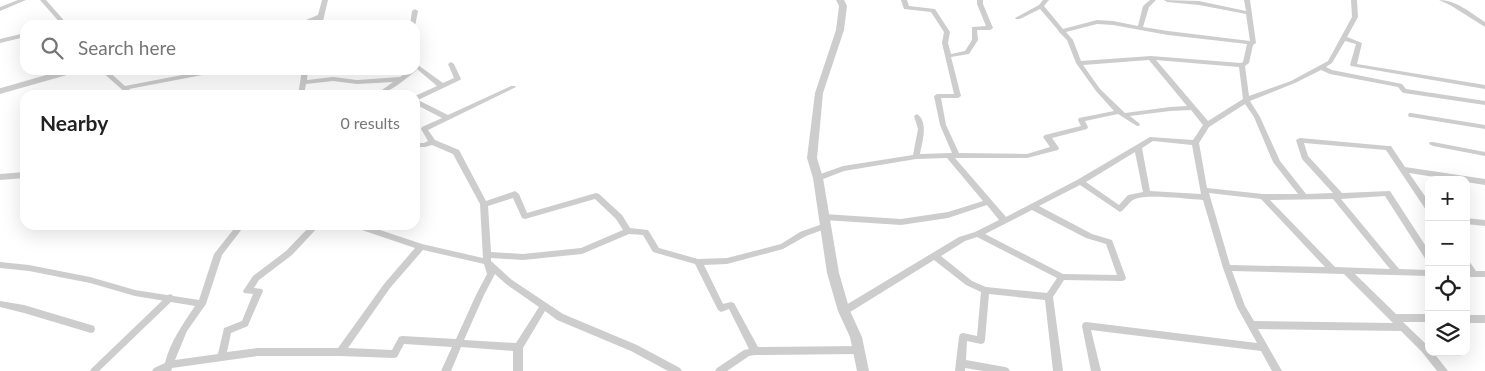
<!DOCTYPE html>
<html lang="en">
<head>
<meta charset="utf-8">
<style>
  body { margin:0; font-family:Lato,sans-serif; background:#f2f2f2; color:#222 }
  .controls { position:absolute; right:15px; bottom:15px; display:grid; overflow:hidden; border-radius:10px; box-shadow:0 5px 20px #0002 }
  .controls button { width:45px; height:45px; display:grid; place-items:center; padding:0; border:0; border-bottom:1px solid #e0e0e0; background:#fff; color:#222; font:25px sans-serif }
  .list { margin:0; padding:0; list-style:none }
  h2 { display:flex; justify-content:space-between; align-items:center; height:65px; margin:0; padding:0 20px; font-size:21px }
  h2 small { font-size:16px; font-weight:400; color:#767676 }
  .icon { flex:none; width:28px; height:28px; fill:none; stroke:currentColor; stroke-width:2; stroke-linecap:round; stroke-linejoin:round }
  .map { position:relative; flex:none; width:1485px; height:371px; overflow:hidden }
  .search { position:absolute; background:#fff; box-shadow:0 5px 20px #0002; left:20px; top:20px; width:400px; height:55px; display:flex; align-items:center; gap:12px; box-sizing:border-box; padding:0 18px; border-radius:15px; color:#767676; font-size:19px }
  .panel { position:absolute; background:#fff; box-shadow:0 5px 20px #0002; left:20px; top:90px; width:400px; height:140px; border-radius:15px }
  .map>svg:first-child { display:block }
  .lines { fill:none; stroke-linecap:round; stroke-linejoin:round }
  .pedestrian-far1 { stroke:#cdcdcd; stroke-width:5.5 }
  .pedestrian { stroke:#cdcdcd; stroke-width:7 }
  .minor { fill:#cdcdcd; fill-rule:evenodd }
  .tertiary { fill:#cdcdcd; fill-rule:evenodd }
</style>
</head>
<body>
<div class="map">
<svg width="1485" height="371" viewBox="0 0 1485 371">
  <rect width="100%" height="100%" fill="#fff"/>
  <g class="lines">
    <path class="pedestrian-far1" d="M0,91l74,-21"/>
    <path class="pedestrian" d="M94,371l76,-73"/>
    <path class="minor" d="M18,0h8l-26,11v-4z
      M40,0h6l22,25h-6z
      M322,0h6l-6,25h-6l1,-5 -14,5h-9l24,-10z
      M901,0h6l2,6 26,3 15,23 -2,11 3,11 14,-3 7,-11v-13l14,-1 -9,-22v-4h6v4l10,24 -3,2h-13l1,10 -9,14 -18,3 10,39 -3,2h-17l5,27 13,28 68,1 23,-7 -7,-10 2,-2 36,-9 -3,-6 1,-2 35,-7 -18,-20 -20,-28 -9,-23 -8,-8 -1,-2 -18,-21 -20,10h-4l-1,-1 24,-13 4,-5h6l-5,6 19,23 34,-9 16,1 25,5 5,-20 7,-6h6l-7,7 -6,20 25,4 82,10 -4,-27 -47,-9 -32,-3 -3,-2 35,1 47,10 -2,-11h6l6,43 -3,2 -4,18 -4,3 4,30 42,-15 37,-20 24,-44 -1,-17h6l1,17 -11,20 15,6 -5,21 128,21v4l-134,-23 -1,-1 6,-21 -11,-3 -13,22 -6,4 6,3 70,14 4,5 79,12v4l-81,-12 -2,-1 -4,-5 -68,-13 -9,-4 -26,13 -45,18 10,16 20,44 26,33 27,-1 -31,-34 -6,-19 4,-2 88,8h3l14,21 80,12v6l-19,-3v-2h-12l-45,-7 20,29v9l-3,-1 -40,-60 -82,-7 4,13 34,37 48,-2 39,60v10l-3,-1 -41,-64 -44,3 58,70 30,1v6l-74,-2 41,40h33v8h-26l25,24 1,6h4l15,19h-11l-15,-19 -21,-21 -143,-2 24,42h-10l-11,-20 -170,-21 10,41h-10l-9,-45 1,-3 3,-1 171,21 -20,-36 -14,-39 -20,-68c-16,-1 -55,-6 -68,-1 -6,2 -9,10 -15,13l-40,-27 -41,21 53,28 20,6 14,38 -1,2 -3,1 -58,-1 -11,17 10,74h-10l-8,-71 -56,-6 -4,46 -1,3 -3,1 -14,-3 -1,19 39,7 3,1 2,3h-27l-18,-3v3h-10l4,-34 1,-3 3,-1 14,3 4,-44 -15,-7 -32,-25 -87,54 -3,1 -3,-1 -1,-3 1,-3 118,-71 16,-5 24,-12 -12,-15 -39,13 -47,7 -77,-5 -3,-1 -1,-2 1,-2 3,-1 77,5 47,-7 35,-11 -36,-43 -31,1 -72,12 -26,10 -4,-3 1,-2 28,-10 70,-11 5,-26 -4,-13 3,-2c12,8 5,28 3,40l32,-1 -12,-28 -6,-29 3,-2h17l-12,-51 2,-11 -13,-20 -27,-3zM1097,24l16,1 55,10 79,9 -4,18 -2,1 -90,-7 -70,5 -8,-21 -7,-8zM1149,60l38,46 -17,1 -45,6 -25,-24 -17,-24zM1156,60l83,7 4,32 -35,22zM1245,104l9,13 19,45 25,32h-35l-56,-6 -8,-45 10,-16zM1191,110l12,15 -10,15 -43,-3 -73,43 -71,37 -51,-59h72l31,-8 1,-2 -7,-10 35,-9 1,-2 -3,-6 33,-7 19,12h2l1,-2 -10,-8 40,-5zM1153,141l39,4 9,49 -51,-3 -8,-43zM1135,152l8,40 -15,3 -9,10 -33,-23zM1209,193l52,6 64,68 -95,-2zM1333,199l57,70 -55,-2 -65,-67zM1032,210l54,28 20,6 11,31 -54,-1 -78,-40zM977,237l80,41 -10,15 -61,-6 -14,-6 -31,-25 24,-15zM1232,271l112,3 49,49 -139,-2 -9,-15z
      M1439,0c17,0 32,13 46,22v5l-35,-22z
      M415,9l3,2 -3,15v-1h-5l2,-14z
      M25,33v4l-25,6v-4z
      M451,62l3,2 7,15 -1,1 -42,20 30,15 63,-29h4l1,1 -88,43 7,10 24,10 27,51 29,-10 4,3 8,19 69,-20 3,1 23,21 8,13 18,2 11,18 39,11 29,-1 54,-14 19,-12 25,-9 3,1 1,2 -1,2 -22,8 -23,13 -56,15 -23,1 19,39 8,-2 3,1 24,44 101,-1 3,1 2,3 -2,3 -3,1 -104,1 -6,1 -22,15h-12l2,-3 27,-18 5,-1 -20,-40 -8,3 -3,-2 -23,-46 -42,-12 -10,-17 -14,-1 -47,20 -59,6 -32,-2v3l21,19 51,34 74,31 43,23 2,3h-14l-37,-20 -74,-31 -12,-9 -22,37v23h-10v-20l-52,-4 -10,24h-10l11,-24 -48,-3 -7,13 -3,1 -54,-2h-83l-85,12 -1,3h-19l2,-3 11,-5c5,-21 18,-39 30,-57l-60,-10 -45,-13 -61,-12 -29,-3v-6l29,3 61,12 45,13 64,10 15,-46 23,-29h8l-23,30 -16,49 -19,27 -12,29 43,-6 6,-26 18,-7 11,-27 -9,-1 -1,-2 10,-15 33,-25 25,-26h9l-28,30 -33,25 -5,8 8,1 1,2 -14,32 -1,3 -17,7 -4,19 30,-4h81l46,-64 31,-36 -62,-21 -1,-2h13l57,19 61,14 -3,-54 -27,-50 -21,-9 -7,2h-10v-4h9l4,-2 -7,-12 1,-2 20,-9 -27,-14v-8l22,-10 -20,-17 -1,2c-14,10 -27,24 -45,24l11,-5 11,-8 -36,2 -24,-3 -27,3 -2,11h-6l4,-25h6l-1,10 26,-3 24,3 43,-3 10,-7h5l1,-1 -1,-2 3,-2 25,18 11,-5 -6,-14zM513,198l9,20 3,1 70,-20 21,20 7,11 -42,18 -58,6 -32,-2 -3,-46zM423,250l61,14 3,10 -11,21 -20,44 -54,-3 -3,1 -7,13 -44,-2 42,-60zM495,274l11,10 33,23 -23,36 -52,-3 20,-45z
      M100,70h7l18,16 83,-16h13l-3,2 -89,17 6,6h-7z
      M1409,113h2l74,12v4l-74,-12h-2l-1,-2z
      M1430,142h3l52,10v4l-52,-10 -4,-2z
      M25,172v6l-25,2v-6z
      M1466,218l19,2v6l-19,-2z
      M1466,260l3,1 7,10h9v6h-19z
      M0,301l24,4 67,20 3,1 1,3 -1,3 -3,1 -67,-20 -24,-6z
      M1466,315h19v8h-19z"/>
    <path class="tertiary" d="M836,0h8l3,6 -3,24 -21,63 -6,65 6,20 16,95 11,38 12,26 7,34h-12l-7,-34 -12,-26 -11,-38 -14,-95 -6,-20 8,-65 21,-63 3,-24z"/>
  </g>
</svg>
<div class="controls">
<button>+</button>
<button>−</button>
<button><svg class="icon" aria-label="locate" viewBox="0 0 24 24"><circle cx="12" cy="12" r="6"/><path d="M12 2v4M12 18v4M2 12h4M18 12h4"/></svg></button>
<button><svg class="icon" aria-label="layers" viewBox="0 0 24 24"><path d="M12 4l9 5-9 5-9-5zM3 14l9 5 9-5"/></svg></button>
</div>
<div class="search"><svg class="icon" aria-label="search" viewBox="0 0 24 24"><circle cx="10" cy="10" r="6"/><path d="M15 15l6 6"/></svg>Search here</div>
<section class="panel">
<h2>Nearby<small>0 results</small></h2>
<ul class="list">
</ul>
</section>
</div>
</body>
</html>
